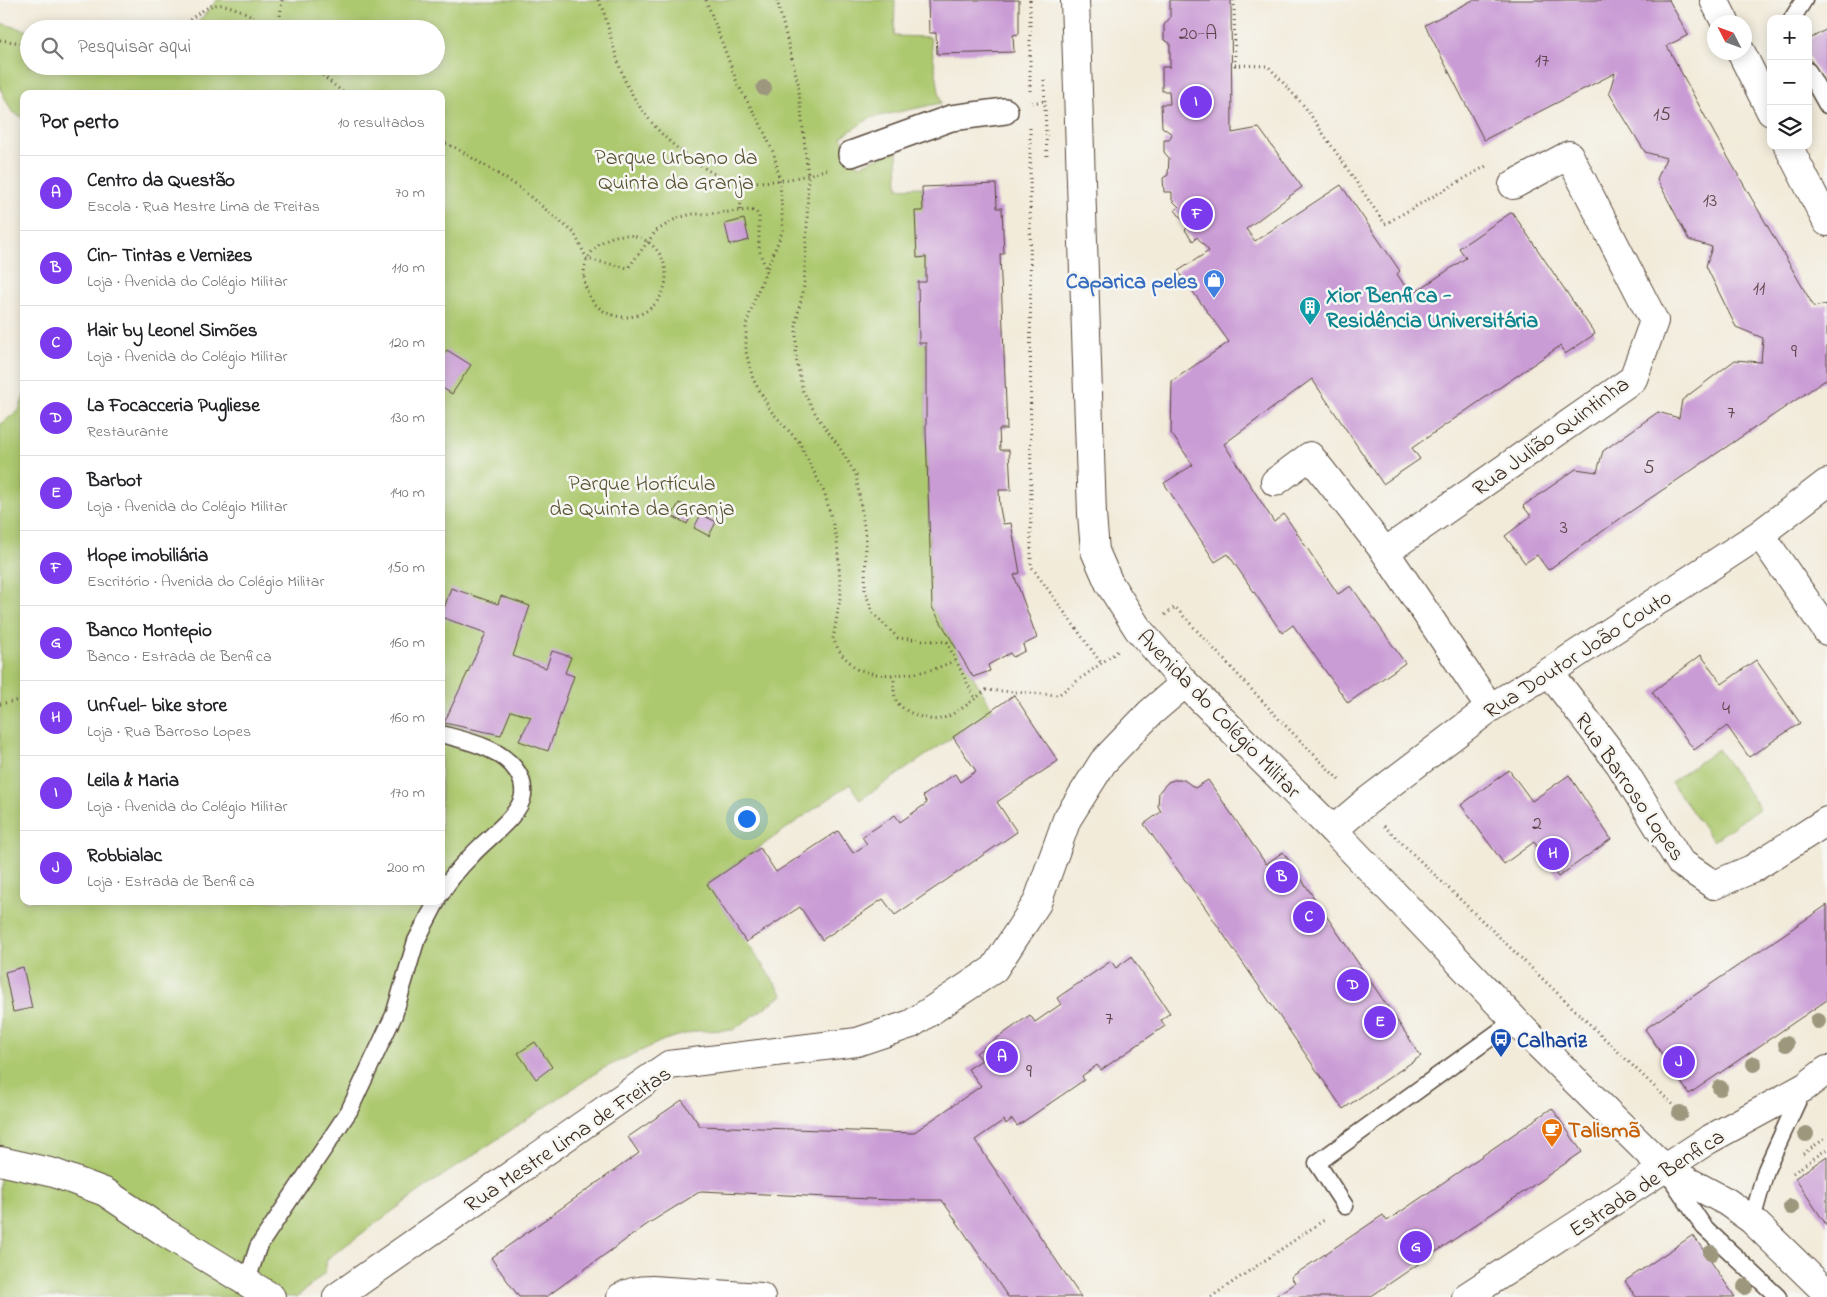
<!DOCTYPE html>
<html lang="pt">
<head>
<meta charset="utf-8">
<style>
  body { margin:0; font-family:"Indie Flower",sans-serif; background:#f2f2f2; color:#202124 }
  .controls { position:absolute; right:15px; top:15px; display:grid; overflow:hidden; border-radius:10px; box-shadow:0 2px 12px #0003 }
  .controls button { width:45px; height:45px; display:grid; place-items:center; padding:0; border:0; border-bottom:1px solid #e0e0e0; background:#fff; color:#202124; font:25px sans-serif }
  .compass { position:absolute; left:1707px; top:15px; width:45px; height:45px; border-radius:50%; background:#fff; box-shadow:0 2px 12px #0003; rotate:312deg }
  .you { position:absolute; left:746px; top:818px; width:18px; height:18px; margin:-12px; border:4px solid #fff; border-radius:50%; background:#1a73e8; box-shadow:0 0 0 8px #1a73e833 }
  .badge { display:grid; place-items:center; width:32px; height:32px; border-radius:50%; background:#7c3aed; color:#fff; font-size:16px; font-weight:700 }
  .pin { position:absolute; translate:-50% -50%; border:2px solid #fff; box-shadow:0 1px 5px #0006 }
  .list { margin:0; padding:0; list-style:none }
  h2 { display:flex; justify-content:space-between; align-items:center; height:65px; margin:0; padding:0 20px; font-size:21px }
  h2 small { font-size:16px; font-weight:400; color:#757577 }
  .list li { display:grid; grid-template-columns:32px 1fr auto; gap:15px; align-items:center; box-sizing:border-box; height:75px; padding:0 20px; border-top:1px solid #e0e0e0 }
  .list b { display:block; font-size:19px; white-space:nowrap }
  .list p { margin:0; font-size:16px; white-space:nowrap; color:#757577 }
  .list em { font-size:16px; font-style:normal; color:#757577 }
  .icon { flex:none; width:28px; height:28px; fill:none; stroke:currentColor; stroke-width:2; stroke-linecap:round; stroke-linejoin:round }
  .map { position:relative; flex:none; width:1827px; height:1297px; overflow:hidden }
  .search { position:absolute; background:#fff; box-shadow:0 2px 12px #0003; left:20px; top:20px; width:425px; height:55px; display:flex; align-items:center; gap:12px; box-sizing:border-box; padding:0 18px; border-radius:28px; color:#757577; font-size:19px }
  .panel { position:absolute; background:#fff; box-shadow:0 2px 12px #0003; left:20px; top:90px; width:425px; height:815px; border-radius:10px }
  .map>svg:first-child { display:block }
  .green { fill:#adc970; stroke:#747a47 }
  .building { fill:#ca9cd5 }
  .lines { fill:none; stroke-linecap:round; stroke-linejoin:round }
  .service-casing { stroke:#56473a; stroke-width:19 }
  .pedestrian-casing { stroke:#56473a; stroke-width:28 }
  .minor-casing { stroke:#56473a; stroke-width:30 }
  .tertiary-casing { stroke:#56473a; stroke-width:30 }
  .path { stroke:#56473a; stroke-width:3; stroke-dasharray:1 4; stroke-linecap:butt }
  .service { stroke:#fff; stroke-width:16 }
  .pedestrian { stroke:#fff; stroke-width:25 }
  .minor { stroke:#fff; stroke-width:28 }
  .tertiary { stroke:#fff; stroke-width:28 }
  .tree { fill:#9d977e }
  .labels { text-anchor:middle; stroke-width:5; stroke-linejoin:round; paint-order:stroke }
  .number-label { font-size:20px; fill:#5f464c }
  .park-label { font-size:22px; fill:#585232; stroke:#f6f6f2 }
  .shop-label { font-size:22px; font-weight:bold; fill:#366cbe; stroke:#f6f6f2; text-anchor:end }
  .culture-label { font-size:22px; font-weight:bold; fill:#0d838f; stroke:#f6f6f2; text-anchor:start }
  .street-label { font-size:22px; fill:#3b2a1e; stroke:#f6f6f2 }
  .transit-label { font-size:22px; font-weight:bold; fill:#164399; stroke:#f6f6f2; text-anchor:start }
  .food-label { font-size:22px; font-weight:bold; fill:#c56008; stroke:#f6f6f2; text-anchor:start }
</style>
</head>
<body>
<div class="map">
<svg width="1827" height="1297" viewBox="0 0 1827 1297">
  <rect width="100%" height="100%" fill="#f6f6f2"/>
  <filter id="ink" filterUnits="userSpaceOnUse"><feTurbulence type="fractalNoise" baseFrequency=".02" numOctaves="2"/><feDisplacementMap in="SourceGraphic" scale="10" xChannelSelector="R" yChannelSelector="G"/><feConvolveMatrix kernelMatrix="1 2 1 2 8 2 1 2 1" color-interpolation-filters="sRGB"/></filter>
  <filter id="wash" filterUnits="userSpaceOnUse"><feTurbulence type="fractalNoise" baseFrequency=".0096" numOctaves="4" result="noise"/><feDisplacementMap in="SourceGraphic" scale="20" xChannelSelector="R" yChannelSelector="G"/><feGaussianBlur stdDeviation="1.12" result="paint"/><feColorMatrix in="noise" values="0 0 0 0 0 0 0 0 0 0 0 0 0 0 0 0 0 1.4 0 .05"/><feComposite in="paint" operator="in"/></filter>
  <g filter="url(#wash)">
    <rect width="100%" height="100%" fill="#f2ebda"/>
    <path class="green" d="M217,0h678l-1,36 36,1 11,66 -71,15 -29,19 17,29 39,-16 1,38 24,-1 1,24 -6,47 9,-1v25l-8,1 1,60h7v88l6,176 61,103 -133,90 -10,-16 -143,100 76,111 -50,35 -37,1 -32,9 -62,29 -182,122 -93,68 -2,14 -28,24h-297v-872l19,-15 5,-15v506h417v-807h-417v24l-12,-6 -12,-24v-65l29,8v35h407v-37h-244z
      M1718,749l42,59 -47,33 -42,-59z"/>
    <g id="blocks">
      <path class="building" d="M928,0h91v34l-6,1 1,17 -77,2 -1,-21h-7z
        M1170,0h61l1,133 27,-5 43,59 -56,42 9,12 86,-56 59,86 -3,3 14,21 55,-37 -7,-10 53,-36 83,122 -30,20 -5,-8 -148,102 8,11 -37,25 -71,-105 -88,65 50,78 10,-8 54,80 13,-8 54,77 -57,40 -55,-78 -11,8 -54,-79 -13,8 -51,-79 29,-18 -22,-32 1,-52 57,-39 -51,-71 31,-20 -12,-14 -4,4 -8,-11 3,-3 -13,-17 4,-3 -7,-7v-8h-8l-1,-14 5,-3 1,-17 -5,-6v-12h5l3,-6 -10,-7 -1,-23h9l-1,-13h-7v-24h8v-24l-6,-3v-15l6,-7z
        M1473,0h196l19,35 -21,11 47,87 100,174 13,-3v75l-203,137 -76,54 -11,-15 -12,8 -20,-27 26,-20 -8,-10 53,-37 21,3 6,-21 55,-39 21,6 3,-18 53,-40 26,2 2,-24 -27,-11 -30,-61 6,-19 -23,-7 -32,-61 9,-21 -21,-6 -36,-59 6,-20 -131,67 -59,-115z
        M1827,29v60l-19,-34v-15z
        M996,184l1,24h5l2,46h-4l7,175h-8l1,21h9l2,40h-12l1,18 3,16 8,-1 9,50 -6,2 23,63 -14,7 2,6 -12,6 -3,-4 -22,12 2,6 -17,6 -41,-70 -6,-176v-88h-7l-1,-61h8v-25l-9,1 -2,-47h8l-1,-24z
        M744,219l5,21 -19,5 -5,-21z
        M447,350l24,15 -19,29 -11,-7v-28z
        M679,503l15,7 -7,14 -15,-8z
        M701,514l15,8 -7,14 -15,-8z
        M451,588l47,16 3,-8 29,10 -17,50 33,12 6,-17 19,6 -6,16 9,3 -26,75 -29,-10 12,-24 -20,-6 -10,24 -57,-12 42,-90 -45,-16z
        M1701,655l21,29 34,-24 44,63 -51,34 -22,-31 -33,24 -42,-58z
        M1014,695l44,66 -61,41 20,30 -122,83 -12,-16 -61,41 -22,-33 -54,35 -39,-58 53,-36 16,24 62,-41 15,22 14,-9 -5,-7 33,-22 5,7 27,-19 -4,-7 32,-22 5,8 16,-11 -23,-34z
        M1509,770l23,31 37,-26 42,64 -53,38 -24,-35 -30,22 -43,-59z
        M1174,780h10l11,8 13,-8 58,84 17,-12 138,204 -78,53 -139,-203 -60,-82 17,-12 -3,-6 1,-14 9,-10z
        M1827,905v95l-138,94 -44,-65z
        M1131,957l39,56 -9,7 4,6 -64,44 -4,-5 -15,11 2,4 -67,46 -5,-7 -6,5 -2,-4 -29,20 106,157h-73l-66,-97h-51l-190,-9 -52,32 -103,74h-27l-28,-39 148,-105 -11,-16 54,-37 18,26 213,7 68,-47 -13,-17 14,-9 -6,-7 54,-38 5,7 26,-18 -4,-6 54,-37 5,7z
        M23,967l9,41 -19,4 -8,-40z
        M535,1042l17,25 -16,12 -18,-26z
        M1552,1108l30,44 -212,145h-96l21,-14 -4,-6 92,-62 4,6z
        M1827,1156v70l-32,-48z
        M1693,1235l42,62h-99l-11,-16z"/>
    </g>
  </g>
  <g filter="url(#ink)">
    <use href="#blocks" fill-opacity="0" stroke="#56473a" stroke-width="1"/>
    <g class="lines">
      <g class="service-casing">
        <path id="service" d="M1792,19l12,-19
          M1808,71l19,34
          M441,734c26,7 62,14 77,39 4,7 6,13 5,22 -2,20 -38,45 -51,60 -12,12 -23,24 -31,39
          M1669,1175l35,52 74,70
          M1345,1206l-28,-43 198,-143
          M1752,1220l14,-50 37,-81
          M247,1281l11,-34 91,-136 45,-96 22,-74 21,-40"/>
      </g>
      <g class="pedestrian-casing">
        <path id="pedestrian" d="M851,154l100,-36 54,-7"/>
      </g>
      <g class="minor-casing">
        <path id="minor" d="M1714,0l11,22
          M1741,52l30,60
          M1788,146l39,76
          M1275,482l35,-26 75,96
          M1760,534l67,97
          M1549,672l70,91 61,99 34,23 38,-16 75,-48
          M1490,708l-105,-156 248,-173 21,-58 -85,-166 -56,30
          M1333,830l33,-28 124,-94 59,-36 211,-138 67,-51
          M0,1161l54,12 51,19 61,41 105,64
          M337,1297l332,-232 188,-23 54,-18 83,-55 43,-66 30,-84 36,-57 47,-49 35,-30
          M621,1297c9,-6 20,-7 31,-7l109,7"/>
      </g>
      <g class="tertiary-casing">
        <path id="tertiary" d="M1075,0l17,514 3,37 14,32 29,46 47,54 148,147 192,201 140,138 62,33 25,18 75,73
          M1466,1297l242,-157 97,-53 22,-17"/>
      </g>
      <path class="path" d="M282,0l-2,17 4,12
        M598,0l5,9c7,24 15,59 26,80 17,31 40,56 70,75 5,3 10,8 16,10 35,14 77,7 112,-5
        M706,0l32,85 23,40 13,29 6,27 3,49 -28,68 -9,27v27l7,27 18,32 28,31 26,52 12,46 4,53 -8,46 8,15 16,15 18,5 19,1 22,-2 19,-4 21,-9
        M777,0l21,83 10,93 -1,51 -3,59 -8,37v35l7,33 15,27 20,27 18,30 10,64 -1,51 7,22 26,26 49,4 28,57
        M1030,0v94
        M1234,0l1,65 33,1 37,41 80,117 103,-59
        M178,29c10,-7 21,-18 33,-23 17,-6 46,12 60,23
        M0,40l29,4
        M311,66l34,28
        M1044,80l3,78
        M1032,103l12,-2
        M1030,128l1,438 70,97
        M441,142l15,6 60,37 58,48 13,26 41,9 28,-37 21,-13 15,-4h15l44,-4 5,2 3,4v33l8,23
        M740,210l4,-30
        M584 276a41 41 0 1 1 82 0a41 41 0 1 1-82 0Z
        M1165,615l10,-8 105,113 61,62
        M894,675c0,10 -1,19 3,27 6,10 32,20 43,17 14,-3 35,-20 46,-29l72,5 60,-44
        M0,704l24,-5
        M1384,826l303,292
        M1803,1154l24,-17
        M1793,1173l34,-24
        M1211,1297l113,-77"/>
      <use href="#service" class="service"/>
      <use href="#pedestrian" class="pedestrian"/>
      <use href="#minor" class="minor"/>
      <use href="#tertiary" class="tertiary"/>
    </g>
    <g class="tree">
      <circle cx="764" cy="88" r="8"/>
      <circle cx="1818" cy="1021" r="8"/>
      <circle cx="1786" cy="1044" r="8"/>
      <circle cx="1754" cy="1064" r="8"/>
      <circle cx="1720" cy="1088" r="8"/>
      <circle cx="1680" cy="1113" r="8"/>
      <circle cx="1806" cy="1134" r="8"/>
      <circle cx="1791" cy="1207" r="8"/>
      <circle cx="1711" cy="1253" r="8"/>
      <circle cx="1745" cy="1287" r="8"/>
    </g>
  </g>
  <defs>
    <g id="shop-pin" transform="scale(1.125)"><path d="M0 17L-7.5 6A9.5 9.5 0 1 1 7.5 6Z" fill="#3f7fe0" stroke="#f6f6f2"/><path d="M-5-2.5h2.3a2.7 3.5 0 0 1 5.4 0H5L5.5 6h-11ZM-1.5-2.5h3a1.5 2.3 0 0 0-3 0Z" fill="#fff"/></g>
    <g id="building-pin" transform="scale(1.125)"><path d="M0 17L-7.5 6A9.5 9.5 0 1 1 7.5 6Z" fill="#0f9aa8" stroke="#f6f6f2"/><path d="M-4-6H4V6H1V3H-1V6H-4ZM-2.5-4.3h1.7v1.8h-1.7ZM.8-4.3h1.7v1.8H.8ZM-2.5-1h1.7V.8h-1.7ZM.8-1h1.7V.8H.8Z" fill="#fff"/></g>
    <g id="bus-pin" transform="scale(1.125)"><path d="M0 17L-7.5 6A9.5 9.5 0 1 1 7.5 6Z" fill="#1a4fb4" stroke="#f6f6f2"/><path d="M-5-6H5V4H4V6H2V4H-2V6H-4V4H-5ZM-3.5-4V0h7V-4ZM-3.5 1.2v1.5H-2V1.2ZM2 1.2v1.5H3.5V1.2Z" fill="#fff"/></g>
    <g id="cafe-pin" transform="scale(1.125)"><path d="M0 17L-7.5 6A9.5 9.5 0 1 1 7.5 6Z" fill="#e8710a" stroke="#f6f6f2"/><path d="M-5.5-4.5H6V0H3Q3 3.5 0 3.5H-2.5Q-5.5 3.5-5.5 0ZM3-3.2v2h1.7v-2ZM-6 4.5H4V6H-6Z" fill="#fff"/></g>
  </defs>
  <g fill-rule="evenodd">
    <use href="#shop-pin" x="1214" y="280"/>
    <use href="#building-pin" x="1310" y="307"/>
    <use href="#bus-pin" x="1501" y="1039"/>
    <use href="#cafe-pin" x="1552" y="1129"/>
  </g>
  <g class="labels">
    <g class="number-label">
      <text x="1198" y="39">20-A</text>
      <text x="1542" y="66">17</text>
      <text x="1662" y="120">15</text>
      <text x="1710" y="206">13</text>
      <text x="1759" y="294">11</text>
      <text x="1794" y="357">9</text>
      <text x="1731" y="418">7</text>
      <text x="1649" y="473">5</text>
      <text x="1564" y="533">3</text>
      <text x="1726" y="714">4</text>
      <text x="1537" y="829">2</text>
      <text x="1109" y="1024">7</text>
      <text x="1029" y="1077">9</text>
    </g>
    <g class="park-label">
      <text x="676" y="164">Parque Urbano da<tspan x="676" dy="25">Quinta da Granja</tspan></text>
      <text x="642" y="490">Parque Hortícula<tspan x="642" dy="25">da Quinta da Granja</tspan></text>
    </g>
    <g class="shop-label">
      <text x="1198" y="288">Caparica peles</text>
    </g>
    <g class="culture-label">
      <text x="1326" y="302">Xior Benfica -<tspan x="1326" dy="25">Residência Universitária</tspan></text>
    </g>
    <g class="street-label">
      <text transform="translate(1550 435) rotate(-36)" y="8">Rua Julião Quintinha</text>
      <text transform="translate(1577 653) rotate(-33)" y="8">Rua Doutor João Couto</text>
      <text transform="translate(1220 713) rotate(46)" y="8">Avenida do Colégio Militar</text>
      <text transform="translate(1631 786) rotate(55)" y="8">Rua Barroso Lopes</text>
      <text transform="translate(567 1138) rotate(-34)" y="8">Rua Mestre Lima de Freitas</text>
      <text transform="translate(1646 1182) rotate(-33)" y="8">Estrada de Benfica</text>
    </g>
    <g class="transit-label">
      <text x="1517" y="1047">Calhariz</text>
    </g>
    <g class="food-label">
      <text x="1568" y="1137">Talismã</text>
    </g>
  </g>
</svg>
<div class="controls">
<button>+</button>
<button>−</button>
<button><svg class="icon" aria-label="layers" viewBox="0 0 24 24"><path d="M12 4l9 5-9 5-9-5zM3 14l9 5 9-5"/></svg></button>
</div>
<svg class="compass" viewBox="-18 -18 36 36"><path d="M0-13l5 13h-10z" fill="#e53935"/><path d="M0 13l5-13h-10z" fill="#757577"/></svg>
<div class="you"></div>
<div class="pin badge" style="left:1002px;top:1057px">A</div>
<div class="pin badge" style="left:1282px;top:877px">B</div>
<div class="pin badge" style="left:1309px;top:917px">C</div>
<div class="pin badge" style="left:1353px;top:985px">D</div>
<div class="pin badge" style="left:1380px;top:1022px">E</div>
<div class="pin badge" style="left:1197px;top:214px">F</div>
<div class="pin badge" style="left:1416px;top:1247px">G</div>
<div class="pin badge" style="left:1553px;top:854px">H</div>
<div class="pin badge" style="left:1196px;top:102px">I</div>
<div class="pin badge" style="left:1679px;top:1062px">J</div>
<div class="search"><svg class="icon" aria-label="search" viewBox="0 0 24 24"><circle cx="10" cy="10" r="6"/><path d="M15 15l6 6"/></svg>Pesquisar aqui</div>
<section class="panel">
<h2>Por perto<small>10 resultados</small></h2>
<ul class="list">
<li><span class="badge">A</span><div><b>Centro da Questão</b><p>Escola · Rua Mestre Lima de Freitas</p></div><em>70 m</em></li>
<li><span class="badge">B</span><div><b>Cin- Tintas e Vernizes</b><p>Loja · Avenida do Colégio Militar</p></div><em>110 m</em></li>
<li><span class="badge">C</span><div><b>Hair by Leonel Simões</b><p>Loja · Avenida do Colégio Militar</p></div><em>120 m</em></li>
<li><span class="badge">D</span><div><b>La Focacceria Pugliese</b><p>Restaurante</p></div><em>130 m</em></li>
<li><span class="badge">E</span><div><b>Barbot</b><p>Loja · Avenida do Colégio Militar</p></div><em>140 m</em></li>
<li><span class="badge">F</span><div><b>Hope imobiliária</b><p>Escritório · Avenida do Colégio Militar</p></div><em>150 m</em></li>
<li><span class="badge">G</span><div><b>Banco Montepio</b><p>Banco · Estrada de Benfica</p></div><em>160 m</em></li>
<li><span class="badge">H</span><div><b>Unfuel- bike store</b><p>Loja · Rua Barroso Lopes</p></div><em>160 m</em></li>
<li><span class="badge">I</span><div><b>Leila &amp; Maria</b><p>Loja · Avenida do Colégio Militar</p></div><em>170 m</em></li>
<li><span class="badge">J</span><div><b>Robbialac</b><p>Loja · Estrada de Benfica</p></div><em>200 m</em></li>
</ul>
</section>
</div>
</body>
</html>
